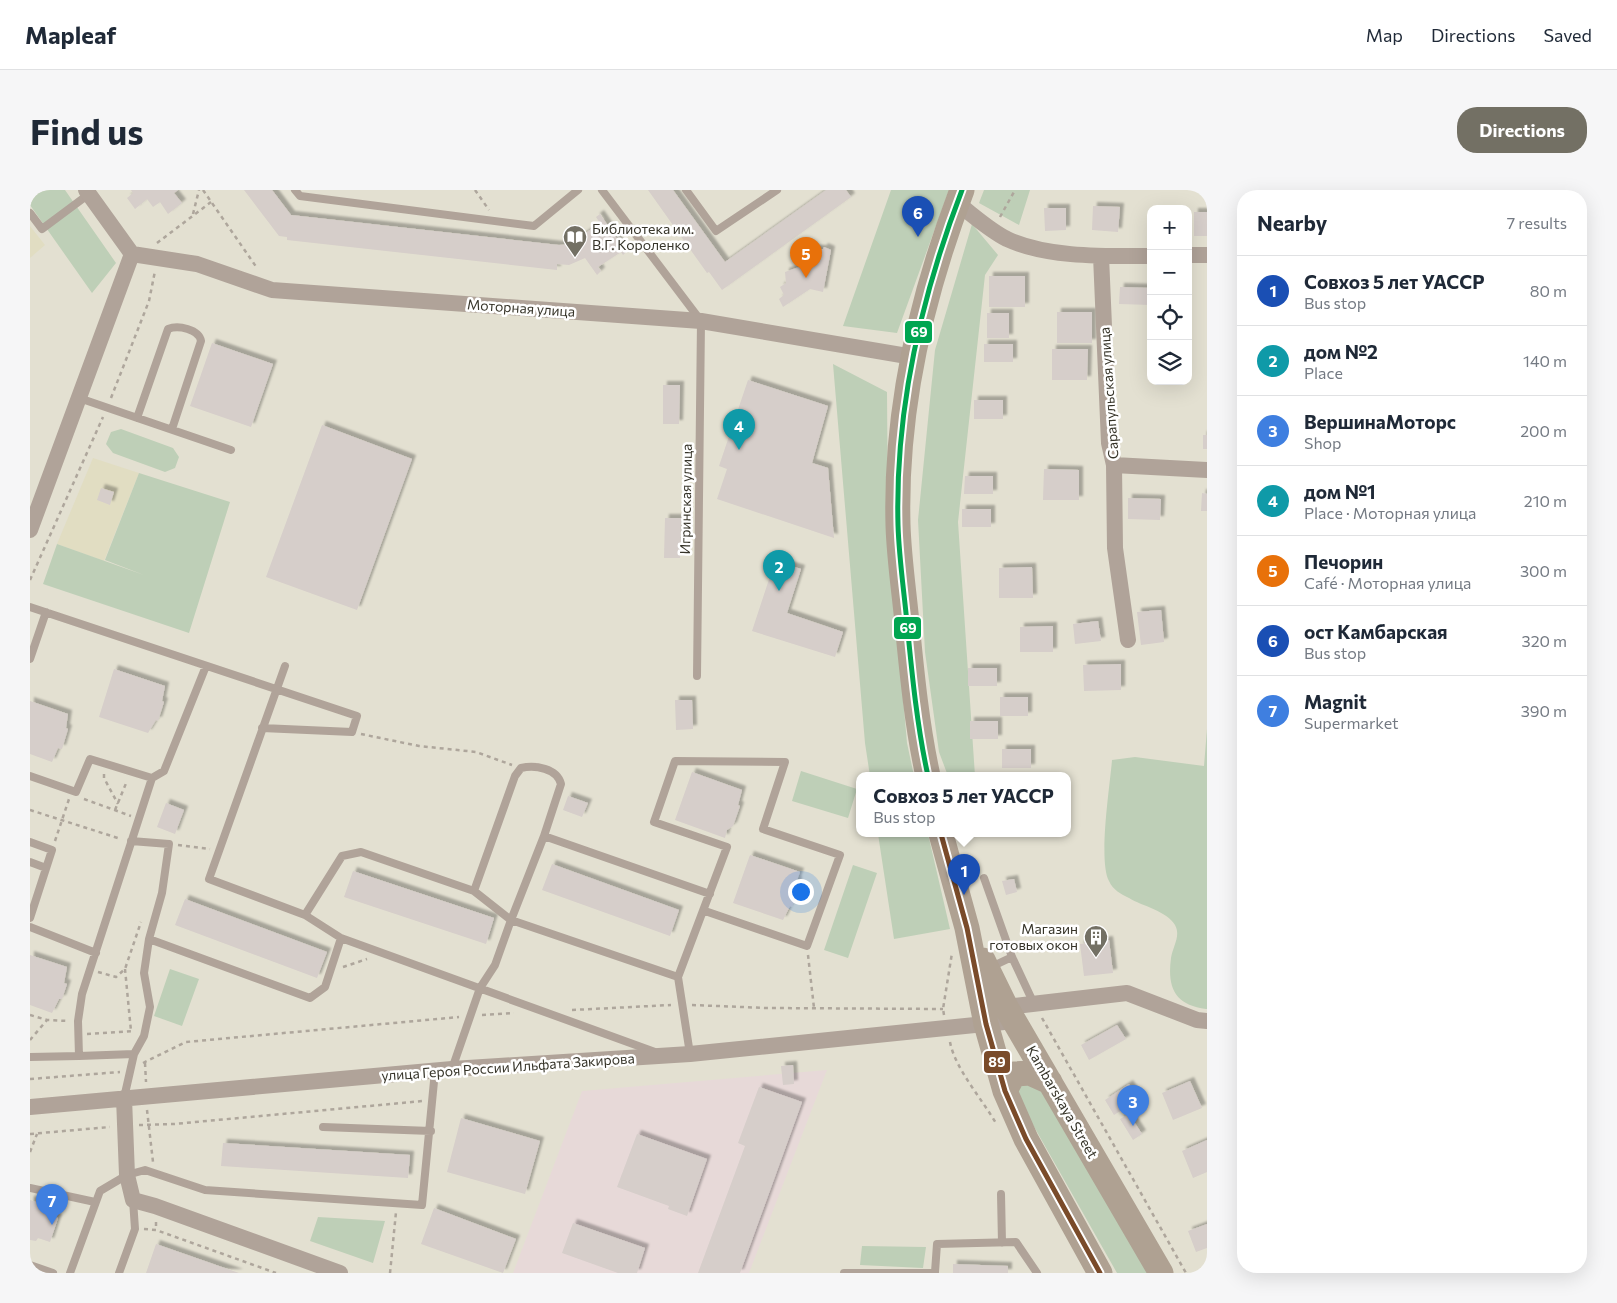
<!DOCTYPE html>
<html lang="en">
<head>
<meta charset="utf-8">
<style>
  body { margin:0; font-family:Commissioner,sans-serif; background:#f6f6f7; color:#1f2937 }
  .controls { position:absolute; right:15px; top:15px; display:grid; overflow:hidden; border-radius:10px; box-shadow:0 5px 20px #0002 }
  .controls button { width:45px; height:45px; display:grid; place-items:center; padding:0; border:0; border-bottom:1px solid #e0e1e3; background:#fff; color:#1f2937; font:25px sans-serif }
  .you { position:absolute; left:770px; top:701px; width:18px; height:18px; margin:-12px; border:4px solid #fff; border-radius:50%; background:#1a73e8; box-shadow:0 0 0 8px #1a73e833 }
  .badge { display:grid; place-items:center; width:32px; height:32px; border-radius:50%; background:#737064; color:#fff; font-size:16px; font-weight:700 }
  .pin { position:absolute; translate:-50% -41px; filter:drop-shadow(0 1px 2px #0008) }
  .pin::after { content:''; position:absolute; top:26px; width:18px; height:15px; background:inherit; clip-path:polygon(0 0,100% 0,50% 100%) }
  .popup { position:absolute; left:826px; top:582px; width:215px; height:65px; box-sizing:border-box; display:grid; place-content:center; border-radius:10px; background:#fff; filter:drop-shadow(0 1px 4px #0005); font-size:16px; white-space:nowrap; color:#747a83 }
  .popup b { font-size:19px; color:#1f2937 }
  .popup::after { content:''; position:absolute; left:50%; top:100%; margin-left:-10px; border:10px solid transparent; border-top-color:#fff }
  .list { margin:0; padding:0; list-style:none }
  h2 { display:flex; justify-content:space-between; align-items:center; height:65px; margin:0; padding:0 20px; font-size:21px }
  h2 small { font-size:16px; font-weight:400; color:#747a83 }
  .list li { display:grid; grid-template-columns:32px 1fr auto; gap:15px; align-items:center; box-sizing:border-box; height:70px; padding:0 20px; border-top:1px solid #e0e1e3 }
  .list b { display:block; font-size:19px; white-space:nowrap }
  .list p { margin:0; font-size:16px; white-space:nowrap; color:#747a83 }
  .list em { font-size:16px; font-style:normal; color:#747a83 }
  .icon { flex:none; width:28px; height:28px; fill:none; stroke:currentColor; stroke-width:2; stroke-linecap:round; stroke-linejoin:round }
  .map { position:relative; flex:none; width:1177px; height:1083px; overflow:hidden; border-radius:20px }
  header { display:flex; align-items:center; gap:30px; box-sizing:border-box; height:70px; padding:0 25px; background:#fff; border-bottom:1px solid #e0e1e3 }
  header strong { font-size:24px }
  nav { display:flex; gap:28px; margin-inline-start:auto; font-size:18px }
  .intro { display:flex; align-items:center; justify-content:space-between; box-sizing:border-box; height:120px; padding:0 30px }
  h1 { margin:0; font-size:35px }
  .button { padding:12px 22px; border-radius:20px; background:#737064; color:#fff; font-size:18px; font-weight:700 }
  main { display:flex; gap:30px; padding:0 30px }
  aside { flex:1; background:#fff; border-radius:20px; box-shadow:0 5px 20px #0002 }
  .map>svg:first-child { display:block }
  .built { fill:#e1ddc2 }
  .industrial { fill:#e7d9d8 }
  .green { fill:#becfb7 }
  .building { fill:#d6ceca; filter:url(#shadow) }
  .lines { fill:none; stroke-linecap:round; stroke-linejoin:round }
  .path { stroke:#aea69c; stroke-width:2.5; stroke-dasharray:4 4; stroke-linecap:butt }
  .lane { stroke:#b0a399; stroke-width:8 }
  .street { stroke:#b0a399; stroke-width:16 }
  .primary { stroke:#afa192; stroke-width:25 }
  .bus-1-casing { stroke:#fff; stroke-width:9 }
  .bus-2-casing { stroke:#fff; stroke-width:9 }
  .bus-1 { stroke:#7a4b2a; stroke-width:5 }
  .bus-2 { stroke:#00a651; stroke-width:5 }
  .labels { text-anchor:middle; stroke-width:5; stroke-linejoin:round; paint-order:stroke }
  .poi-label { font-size:14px; fill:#363429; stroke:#fff; text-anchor:start }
  .street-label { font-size:14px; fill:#363429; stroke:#fff }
  .line-badge { stroke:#fff; stroke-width:2 }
  .badge-label { font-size:14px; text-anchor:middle; font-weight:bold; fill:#fff }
</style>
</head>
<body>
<header>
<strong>Mapleaf</strong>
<nav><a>Map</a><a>Directions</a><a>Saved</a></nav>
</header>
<div class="intro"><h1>Find us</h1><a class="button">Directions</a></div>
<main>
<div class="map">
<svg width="1177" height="1083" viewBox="0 0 1177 1083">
  <defs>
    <filter id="shadow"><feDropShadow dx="4" dy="-4" stdDeviation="1" flood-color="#0004"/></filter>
  </defs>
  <rect width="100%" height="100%" fill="#e3e0d1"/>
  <path class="built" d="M0,36l15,19 -15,13z
    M63,268l46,15 -35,88 -47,-17z"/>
  <path class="industrial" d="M797,880l-78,203h-236l69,-182z"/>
  <path class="green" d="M0,0h35l51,73 -24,30 -62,-88z
    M861,0h58l-52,143 -54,-7z
    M954,0h46l-11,35 -40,-22z
    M942,34l26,31 -13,20 -27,247 17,254h-27l-9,-24 -14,-100 -7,-132 17,-170z
    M803,174l54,28 1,134 19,217 7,33h-44l-5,-33z
    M91,239l52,19 6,9 -4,11 -10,4 -52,-19 -7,-9 5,-12z
    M109,283l91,29 -41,131 -146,-49 14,-40 87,31 -39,-15z
    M1177,539v280h-1c-31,-4 -39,-21 -35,-51 2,-12 10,-22 4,-33 -8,-14 -33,-19 -46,-27 -8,-4 -16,-8 -20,-17 -11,-21 1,-95 3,-121l23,-3 69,9z
    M771,581l56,18 -9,29 -56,-17z
    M848,644h50l22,95 -56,10z
    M823,675l24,8 -29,85 -24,-8z
    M140,779l29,10 -17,47 -28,-10z
    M1005,891l115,192h-33l-97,-171 -4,-16z
    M288,1027l67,4 -12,42 -63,-22z
    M832,1056l64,1 -3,21 -63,-3z"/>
  <path class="building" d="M101,0h47l-4,3 8,10 -14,11 -8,-12 -7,5 -6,-8 -12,10 -8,-11 6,-5z
    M214,0h28l19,25 268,30 16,-1 -1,-3 26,-18 -4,-6 4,-3 26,38 -3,3 -2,-3 -23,15 3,4 -4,4 -12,-17 -16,7 -12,-1v6l-270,-30v-3l-8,-1z
    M618,0h25l52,72 101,-72h20l5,7 -129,93 -13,-18 -2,1z
    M1063,16l27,1 -2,25 -26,-2z
    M1014,18h22v22l-21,1z
    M1164,22h13v24h-13z
    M794,57l7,3 -8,42 -13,-3 -27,18 -4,-8 5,-4 -4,-8 6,-4 -1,-11 14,-5 3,-9 9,-1 2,-8h10z
    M959,86h36v31h-36z
    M1090,97l31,1v17l-32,-1z
    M1027,122h35v31h-35z
    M957,123h22v25h-22z
    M182,153l61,21 -22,63 -61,-21z
    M954,154h29v18h-29z
    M1022,159h36l-1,31h-35z
    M718,190l80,26 -16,57 16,5 6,70 -117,-39 10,-30 -8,-3z
    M633,195h17l-1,39h-16z
    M944,210h29v19h-29z
    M292,235l90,34 -55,151 -91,-33z
    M1173,245h4v14h-4z
    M1014,279l35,1v30h-36z
    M935,286h28v18h-29z
    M71,298l13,4 -4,13 -13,-5z
    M1172,303l5,1v17h-6z
    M1098,308l33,1 -1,21 -32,-1z
    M932,319h29v18h-29z
    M635,328h16l-1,40h-16z
    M745,371l26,8 -14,44 56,19 -8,25 -83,-26z
    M1002,377l1,31h-34v-30z
    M1131,420l3,32 -23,3 -4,-33z
    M1068,431l3,20 -26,3 -2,-20z
    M1023,436v26h-33v-25z
    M1091,474v26l-37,1 -1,-26z
    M938,478h29v18h-29z
    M84,479l51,17 -3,15 2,1 -6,19 -2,-1 -8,13 -49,-16z
    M970,507h28v19h-28z
    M645,510h17l1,29 -17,1z
    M0,511l38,13 -2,14 2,1 -6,20 -4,-1 -6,14 -22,-8z
    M940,531h28v18h-28z
    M972,559h29v19h-29z
    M662,582l50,18 -4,15 2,1 -7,20 -6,4 -2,8 -50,-18z
    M538,606l20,7 -6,14 -19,-7z
    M136,613l18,7 -9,24 -18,-7z
    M720,665l50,17 -3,8 1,1 -2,7h2l-6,19 -2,-1 -7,14 -50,-17z
    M522,674l127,46 -9,26 -128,-46z
    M323,681l141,47 -8,26 -142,-47z
    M984,689l3,13 -11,3 -4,-14z
    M155,709l142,53 -10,26 -142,-53z
    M1079,750l4,33 -29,3 -4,-32z
    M0,765l37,12 -3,16 3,1 -5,15h-3l-7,14 -22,-8z
    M1087,835l9,14 -37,21 -8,-15z
    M763,875l1,19 -11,1 -2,-19z
    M1160,891l12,27 -29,12 -11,-27z
    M1099,894l10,15 -25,16 -9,-15z
    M729,897l43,15 -62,171h-42l47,-127 -7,-3z
    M1099,924l13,20 -9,6 -13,-21z
    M431,928l79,23 -15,53 -78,-22z
    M607,944l70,25 -20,57 -19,-7 1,-3 -52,-19z
    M1177,950v32l-14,6 -11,-27z
    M193,953l187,12 -2,23 -187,-12z
    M0,1010l18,6 -2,4 7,3 -1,3 6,2 -8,24 -12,-4 -2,3 -6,-1z
    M404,1018l82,31 -13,34 -82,-29z
    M543,1033l72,25 -8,25h-19l-56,-20z
    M1177,1034v24l-11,4 -8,-21z
    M126,1054l83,29h-93z
    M923,1074l55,2v7h-55z"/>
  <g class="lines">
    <path class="path" d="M173,0l54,78
      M445,0l14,20
      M163,24l6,-24
      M970,27l15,-27
      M127,53l54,-41
      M81,208l38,-97 6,-30
      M0,390l73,-163
      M331,544l58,12 57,6 36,13
      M74,584v4l14,26
      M54,609l47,17
      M0,620l91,29
      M85,620l12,-29
      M25,651l14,-42
      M148,655l32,4
      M778,765l6,53
      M313,777l24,-8
      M95,779l6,62
      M68,782l18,5 9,-8 16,-47
      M662,815l75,3 176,1
      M542,820l99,-5
      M0,825l17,5 21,1
      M452,825l32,-2
      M914,825l-1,-6 9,-56
      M1012,828l144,255
      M57,844l47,-3
      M0,850l17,-20
      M920,852c5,27 33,58 47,83
      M113,873l43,-21 273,-25
      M115,873l1,19
      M0,889l90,-7
      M117,920l6,52
      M109,935l35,-1 249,-23
      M0,944l80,-7
      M0,962l7,-18
      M126,1032v8
      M114,1039l12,1 120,43
      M360,1083l6,-61"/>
    <path class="lane" d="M265,0l5,6 234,30 44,-36
      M572,0l99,131 -4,355
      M656,0l30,41 61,-41
      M0,23l12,16 47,-35
      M49,208l152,52
      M107,228l31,-89c10,-4 31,0 33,12l-29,88
      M0,417l327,109 -5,16 -90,-4
      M0,469l16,-47
      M255,476l-76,213 96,36 36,23 314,114
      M0,586l46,16 14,-33 62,19
      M101,651l38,3 -7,49 -13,46
      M0,652l22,8 -22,68
      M0,672l16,6
      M954,688l28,79 22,47
      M444,701l41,-115 6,-8c14,-3 36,0 40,16l-17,52
      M275,725l37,-59 19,-4 113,39 37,29 33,-84 166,58
      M0,737l66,26
      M961,777l21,-10
      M104,864l10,-18 6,-29 -6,-34 5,-34 161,59 15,-11 16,-49
      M660,864l-12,-77 49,-130 -73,-25 21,-61 110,1 -22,67 77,26 -33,91 -102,-35
      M0,867l49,-1
      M422,879l28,-81 15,-23 16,-45 167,57
      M94,908l10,-44 -55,2 -1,-35 4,-27 70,-216 12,-7 42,-105
      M293,937l108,4
      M0,998l65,14
      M971,1004l1,49
      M0,1075l23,8
      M905,1082l2,-28 79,-2 21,31
      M40,1083l30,-82 27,-16 18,-5 60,20 217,15 13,-134
      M89,1083l16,-44 -2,-29
      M814,1083h91"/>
    <path class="street" d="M56,0l46,64
      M927,13c16,12 32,27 50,36 41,19 99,17 144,17
      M102,64l65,10 75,26 429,31 212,36
      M1158,65h19
      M1071,66l8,187 5,22 93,5
      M1084,275l1,83 13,92
      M0,340l102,-276
      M976,817l121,-14 70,27 10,1
      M94,908l3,77 6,25 22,6 185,67
      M0,917l422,-38 238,-15 324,-33"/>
    <path class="primary" d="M898,586c-11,-50 -16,-102 -21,-153 -3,-32 -8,-65 -9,-98 -3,-114 23,-228 64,-335
      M911,644l26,94 19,96 19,67 21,48 74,134
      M953,770l23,47 155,266
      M975,901l9,-17 16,-1 20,9"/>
    <g class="bus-1-casing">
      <path id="bus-1" d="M911,644l26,94 19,96 19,67 21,48 74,134"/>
    </g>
    <g class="bus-2-casing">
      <path id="bus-2" d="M898,586c-11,-50 -16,-102 -21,-153 -3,-32 -8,-65 -9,-98 -3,-114 23,-228 64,-335"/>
    </g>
    <use href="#bus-1" class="bus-1"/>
    <use href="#bus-2" class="bus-2"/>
  </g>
  <defs>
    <g id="library-pin" transform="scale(1.25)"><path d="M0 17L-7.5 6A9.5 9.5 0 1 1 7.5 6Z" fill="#737064" stroke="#fff"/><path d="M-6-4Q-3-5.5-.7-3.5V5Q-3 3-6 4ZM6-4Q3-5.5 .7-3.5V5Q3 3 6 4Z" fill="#fff"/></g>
    <g id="building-pin" transform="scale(1.25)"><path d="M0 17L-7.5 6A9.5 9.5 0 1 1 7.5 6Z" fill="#737064" stroke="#fff"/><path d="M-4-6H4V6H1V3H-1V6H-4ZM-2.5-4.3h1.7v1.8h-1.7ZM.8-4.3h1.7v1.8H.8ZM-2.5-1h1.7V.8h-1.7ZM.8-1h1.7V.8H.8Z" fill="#fff"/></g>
  </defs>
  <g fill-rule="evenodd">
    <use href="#library-pin" x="545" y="47"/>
    <use href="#building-pin" x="1066" y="747"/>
  </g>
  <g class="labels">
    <g class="poi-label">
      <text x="562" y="44">Библиотека им.<tspan x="562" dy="16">В.Г. Короленко</tspan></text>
      <text x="1048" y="744" text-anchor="end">Магазин<tspan x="1048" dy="16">готовых окон</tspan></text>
    </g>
    <g class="street-label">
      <text transform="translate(491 118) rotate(4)" y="5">Моторная улица</text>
      <text transform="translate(1079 203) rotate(-94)" y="5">Сарапульская улица</text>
      <text transform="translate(656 309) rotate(-89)" y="5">Игринская улица</text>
      <text transform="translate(478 877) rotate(-4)" y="5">улица Героя России Ильфата Закирова</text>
      <text transform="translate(1032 912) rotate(60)" y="5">Kambarskaya Street</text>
    </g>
  </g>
  <g class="line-badge">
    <rect x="874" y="130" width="29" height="24" rx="5" fill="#00a651"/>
    <rect x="863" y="426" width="29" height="24" rx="5" fill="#00a651"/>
    <rect x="953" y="860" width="28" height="24" rx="5" fill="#7a4b2a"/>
  </g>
  <g class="badge-label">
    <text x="889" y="147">69</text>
    <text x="878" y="443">69</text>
    <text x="967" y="877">89</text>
  </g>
</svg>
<div class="controls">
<button>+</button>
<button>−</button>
<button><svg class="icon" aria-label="locate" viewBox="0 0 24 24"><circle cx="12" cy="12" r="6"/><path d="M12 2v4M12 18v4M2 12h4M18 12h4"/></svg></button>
<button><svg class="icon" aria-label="layers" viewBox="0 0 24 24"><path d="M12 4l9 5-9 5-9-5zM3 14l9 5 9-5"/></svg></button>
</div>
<div class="you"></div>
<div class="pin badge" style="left:934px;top:705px;background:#1a4fb4">1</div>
<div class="popup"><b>Совхоз 5 лет УАССР</b>Bus stop</div>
<div class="pin badge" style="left:749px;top:401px;background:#0f9aa8">2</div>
<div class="pin badge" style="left:1103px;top:936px;background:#3f7fe0">3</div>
<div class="pin badge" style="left:709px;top:260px;background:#0f9aa8">4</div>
<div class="pin badge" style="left:776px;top:88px;background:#e8710a">5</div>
<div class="pin badge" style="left:888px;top:47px;background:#1a4fb4">6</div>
<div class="pin badge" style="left:22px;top:1035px;background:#3f7fe0">7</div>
</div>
<aside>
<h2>Nearby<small>7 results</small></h2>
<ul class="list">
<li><span class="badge" style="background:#1a4fb4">1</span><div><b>Совхоз 5 лет УАССР</b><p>Bus stop</p></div><em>80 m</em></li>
<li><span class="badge" style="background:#0f9aa8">2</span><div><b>дом №2</b><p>Place</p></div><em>140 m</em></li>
<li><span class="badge" style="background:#3f7fe0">3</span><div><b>ВершинаМоторс</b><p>Shop</p></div><em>200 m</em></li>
<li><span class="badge" style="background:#0f9aa8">4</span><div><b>дом №1</b><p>Place · Моторная улица</p></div><em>210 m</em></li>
<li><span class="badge" style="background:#e8710a">5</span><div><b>Печорин</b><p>Café · Моторная улица</p></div><em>300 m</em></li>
<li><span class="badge" style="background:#1a4fb4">6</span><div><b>ост Камбарская</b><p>Bus stop</p></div><em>320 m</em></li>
<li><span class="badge" style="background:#3f7fe0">7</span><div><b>Magnit</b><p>Supermarket</p></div><em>390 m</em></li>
</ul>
</aside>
</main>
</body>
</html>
